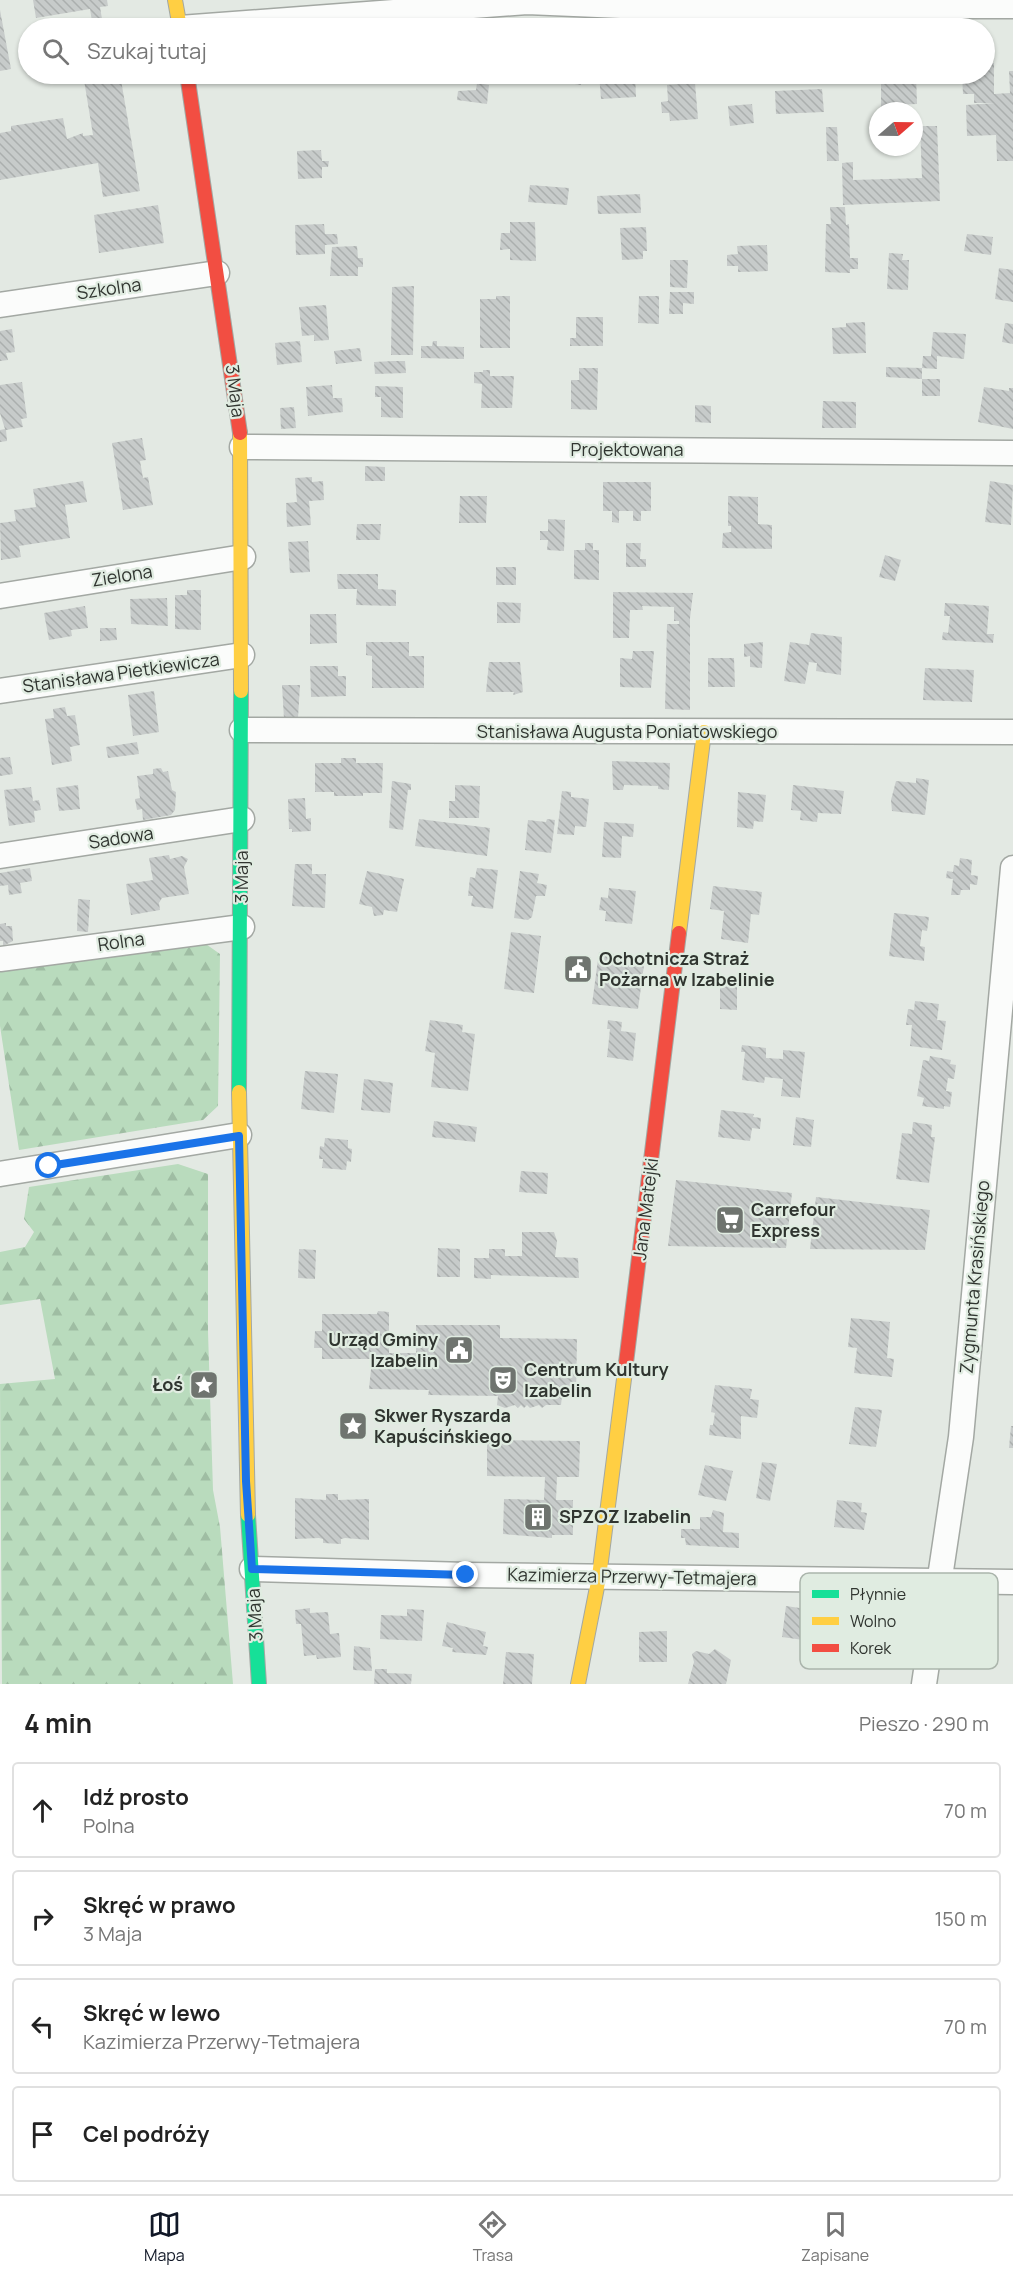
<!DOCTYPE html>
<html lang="pl">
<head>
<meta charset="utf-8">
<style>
  body { margin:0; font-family:Manrope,sans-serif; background:#f6f6f6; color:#222 }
  .compass { position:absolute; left:869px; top:102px; width:54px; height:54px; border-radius:50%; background:#fff; box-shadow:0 2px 4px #0004; rotate:70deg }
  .stop { position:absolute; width:18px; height:18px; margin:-14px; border:4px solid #1a73e8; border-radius:50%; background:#fff }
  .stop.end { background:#1a73e8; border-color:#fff; box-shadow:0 2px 6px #0008 }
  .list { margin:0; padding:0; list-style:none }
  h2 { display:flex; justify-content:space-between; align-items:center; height:78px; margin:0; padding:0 24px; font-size:26px }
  h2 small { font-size:20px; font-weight:400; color:#767676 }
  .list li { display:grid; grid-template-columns:39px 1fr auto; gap:18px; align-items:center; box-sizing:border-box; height:96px; margin:0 12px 12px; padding:0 12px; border:2px solid #e0e0e0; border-radius:6px }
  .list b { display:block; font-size:22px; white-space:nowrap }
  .list p { margin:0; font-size:20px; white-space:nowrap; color:#767676 }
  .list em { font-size:20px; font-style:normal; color:#767676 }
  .icon { flex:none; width:33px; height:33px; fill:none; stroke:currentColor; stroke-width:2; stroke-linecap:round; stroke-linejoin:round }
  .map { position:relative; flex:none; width:1013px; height:1684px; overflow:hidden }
  .search { position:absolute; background:#fff; box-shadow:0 2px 4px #0004; left:18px; right:18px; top:18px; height:66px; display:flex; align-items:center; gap:15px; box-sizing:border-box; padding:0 21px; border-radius:33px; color:#767676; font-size:22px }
  .sheet { height:510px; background:#fff }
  nav { display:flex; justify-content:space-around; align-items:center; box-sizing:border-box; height:84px; border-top:2px solid #e0e0e0; background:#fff; font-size:16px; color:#767676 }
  nav a { display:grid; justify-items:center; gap:3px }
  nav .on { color:#111827 }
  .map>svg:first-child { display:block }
  .forest { fill:url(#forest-firs) }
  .building { fill:url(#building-back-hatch) }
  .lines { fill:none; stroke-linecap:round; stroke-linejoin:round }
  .street-casing { stroke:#a3a8a3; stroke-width:27 }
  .fast-casing { stroke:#a3a8a3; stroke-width:16 }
  .slow-casing { stroke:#a3a8a3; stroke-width:16 }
  .jam-casing { stroke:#a3a8a3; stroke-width:16 }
  .street { stroke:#fbfcfb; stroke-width:24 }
  .fast { stroke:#16e098; stroke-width:14 }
  .slow { stroke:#ffcf43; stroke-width:14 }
  .jam { stroke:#f24e42; stroke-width:14 }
  .route { stroke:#1a73e8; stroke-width:8 }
  .labels { text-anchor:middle; stroke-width:4.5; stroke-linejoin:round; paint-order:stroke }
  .street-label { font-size:18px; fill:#303530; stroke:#e0ece1 }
  .poi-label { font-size:18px; font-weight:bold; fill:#303530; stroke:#e0ece1; text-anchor:start }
  .key { fill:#e0ece1; stroke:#abb5ac; stroke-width:1.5 }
  .key-label { font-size:16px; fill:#303530 }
</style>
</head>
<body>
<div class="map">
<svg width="1013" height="1684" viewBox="0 0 1013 1684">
  <defs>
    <pattern id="forest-firs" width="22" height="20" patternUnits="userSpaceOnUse" patternTransform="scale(1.5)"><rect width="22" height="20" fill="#b9dbbd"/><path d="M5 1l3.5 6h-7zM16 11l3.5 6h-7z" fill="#9fbda3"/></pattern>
    <pattern id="building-back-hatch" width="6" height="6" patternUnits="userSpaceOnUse" patternTransform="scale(1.5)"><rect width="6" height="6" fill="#c7cbca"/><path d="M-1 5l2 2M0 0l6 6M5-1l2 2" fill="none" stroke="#abafae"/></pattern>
  </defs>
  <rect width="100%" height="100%" fill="#e3e9e3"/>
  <path class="forest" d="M203,942l17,12 -2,152 -15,14 -184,30 -19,-124v-55z
    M178,1164l30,10v158l5,158 7,37 13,157h-231l-2,-300 55,-5 -15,-80 -40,6v-53l25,-5 9,-15 -10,-13 5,-32z"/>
  <path class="building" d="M33,0h74l1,6 -8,1 3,18 9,-1v4h-19l-3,-19 -54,9z
    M0,10l11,59 -11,2z
    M994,63v31l16,-1 -1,-22h4v90h-16l-1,-26 -29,1 -1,-31 29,-2h-21v-9h-11l-1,-20h22v-10z
    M83,74h37l20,117 -37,6 -5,-34 -98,17v-47l11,-2v-5l52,-8 4,21 16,-6v3l10,-1z
    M556,74h27l-2,11 -26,-4z
    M599,74h36l1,23 -35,2z
    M881,74h35l1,30 -22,1v5h-14z
    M477,83l12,2 -2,19 -30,-4 1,-9 18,-1z
    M695,83l3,36 -28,2 -1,-8h-7l-1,-11 7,-1 -1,-16z
    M822,89l2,23 -48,2 -1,-23z
    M752,104l2,19 -24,3 -2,-20z
    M920,126h17l3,75 -97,4 -1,-42 11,-1v18l69,-2z
    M826,127h11l2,34h-12z
    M321,150l1,11h7l-1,6h-6v11l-24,1 -1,-28z
    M530,185l39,3 -2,17 -39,-3z
    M640,194l1,19 -43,1 -1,-18z
    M158,205l6,38 -65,10 -5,-38z
    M830,207h15l1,18 3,-1 1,34h8v11h-8v4l-25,-1 1,-48h5z
    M510,222h25l1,39 -26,-1v-11l-10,1 1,-17h9z
    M324,224l1,10h12l1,10 -13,1v9l-29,1 -1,-30z
    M646,227l1,24h-4v8l-21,1 -2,-32z
    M967,234l26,3 -2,18 -27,-4z
    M767,245l1,26 -30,1v-6h-11v-11l11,-1 -1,-8z
    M357,246l1,12h5v9h-5v9h-28l2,-29z
    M889,253l14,1 -1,6h7l-1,30 -21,-1z
    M670,260h18l-1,28 -17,-1z
    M999,268l14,2v32l-18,-3z
    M414,286l-1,69h-22l1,-68z
    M670,292h24v12l-11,-1v11h-14z
    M496,296h14v52h-30v-49h16z
    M639,296h20v28l-21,-1z
    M326,305l3,35 -15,1v-6l-12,1 -3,-29z
    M576,317h27v29h-33v-8h6z
    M865,322l1,31 -33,1 -1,-26 14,-1v-4z
    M1005,323l8,1v20l-11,-2z
    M12,329l3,23 -9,1 2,7 -8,1v-30z
    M933,332l33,2 -2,25 -27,-3v13l-15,-1 1,-12h8z
    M300,341l2,21 -25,3 -2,-22z
    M433,341h4v5l27,1v12l-43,-1v-12h11z
    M360,348l2,13 -26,3 -2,-13z
    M393,361h12l1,12 -31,1 -1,-12z
    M886,367l36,1v11l-36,-2z
    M579,368h19l-1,42 -26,-1v-29h8z
    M483,370h7v6h24l-2,32h-31l1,-24 -8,-1v-11h9z
    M922,379h18v17h-18z
    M22,382l5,36 -6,1 2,8 -17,3 1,11 -7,1v-12l5,-1 -5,-16v-28z
    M332,385l1,13h9l1,14 -35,4 -2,-29z
    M375,386l28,1v31l-22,-1v-20h-6z
    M984,387l25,4v-3h4v41l-35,-7z
    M823,401l33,1v26h-34z
    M695,405l16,1v17l-16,-1z
    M294,407l2,21 -15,1 -1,-21z
    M142,438l4,22 -6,1 3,17 5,-1 5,28 -30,5 -11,-67z
    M365,466l20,1v14h-20z
    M312,477v5l11,-1 1,19 -15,1 2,24 -24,2 -1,-24 11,-1 -2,-24z
    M83,481l4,21 -22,3 5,33 -51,8 2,11 -20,3 -1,-37 16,-2 -2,-11 22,-3 -3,-18z
    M990,481l23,4 -2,40 -26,-3z
    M603,482h48v29h-10v10h-8v-10h-14v12l-7,-1v-11h-9z
    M460,496h27l-1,27h-27z
    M728,496l30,1v27l14,1v24l-50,-1 1,-15 8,-1v-6h-3z
    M548,519l17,1 -1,31 -17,-1 1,-10h-8v-9h8z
    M357,524h24l-1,16h-24z
    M308,541l2,31 -20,1 -2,-31z
    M585,543h8v7h6v30l-25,-1v-29h11z
    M626,543h15l-1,16h6v8h-20z
    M885,555l16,5 -6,21 -16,-4z
    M496,567h20v18h-20z
    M337,574h41v15l18,1v16l-40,-1 1,-16h-19z
    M187,590h14v40l-26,-1v-34h12z
    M613,592l80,1 -3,25v92l-25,-1 2,-85h12v-3h-5v-14l-32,-1 1,4h-13l-1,28h-16z
    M167,598l1,28 -37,-2 -1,-25z
    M497,602l24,1 -1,20h-23z
    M945,603l44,3 -2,28h7l-1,9 -51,-3 1,-8 5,1 2,-17h-6z
    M85,606l3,22 -17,2 1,6 -23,4 -5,-27z
    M310,614h26l1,29 -27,1z
    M100,628h16l1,12 -17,1z
    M811,633l31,4 -1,38 -25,-4 1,-8 -8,-1 -4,22 -21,-3 6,-39 19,3z
    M366,642h43v14h15v32h-52v-32l-6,-1z
    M763,642l-1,26 -12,-1v-11l-6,1v-13z
    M633,651h21l-3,37 -31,-1v-29l12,1z
    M708,658h26l1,29h-27z
    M489,662h31l3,30 -10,3 1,-3h-28z
    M310,666h28v10h8v20l-35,1z
    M925,668l49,2 -2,32 -49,-2z
    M282,685h18l-2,33 -14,1z
    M154,691l5,41 -26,4 -5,-41z
    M65,707l2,9 8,-1 5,30 -10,2 2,14 -20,4 -7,-46 9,-1 -1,-9z
    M137,742l2,12 -31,4 -2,-11z
    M10,757l3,17 -13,2v-18z
    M341,758h15v5h27l-1,30h-19v3h-29v-4h-19v-29h26z
    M612,761l58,2 -1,27 -11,-1v-3l-34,-1 -1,5h-10z
    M161,768l2,4 5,-1 4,19 4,2 -1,18 -4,5 -28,5 -1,-11 -5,1 -2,-11 5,-1 -3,-22 16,-2v-5z
    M916,778l13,2 -4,35 -33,-4 -1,-11 5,-19 20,2z
    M392,781l19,3v6h-3l-5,40 -14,-2z
    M78,785l2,24 -21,2 -3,-23z
    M455,785l25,1 -1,32h-30v-17h6z
    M793,785l51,6 -3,23 -23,-1 -1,9 -17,-2 1,-9 -10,-1z
    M31,787l2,14 6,-1 2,10 -7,1 1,11 -26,4 -5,-36z
    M562,791l9,1v5l18,2 -3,28 -11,-1 -1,9 -17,-1z
    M738,792l28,3 -3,27 -9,-1 -1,8 -16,-2z
    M305,798l1,21 5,-1v13l-19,1v-3h-3l-1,-30z
    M419,819l71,9 -3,28 -72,-10z
    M547,819l8,1 -4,33 -26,-3 3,-30 18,2z
    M604,822l30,2 -1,13 -11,-1 -1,22 -19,-1z
    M169,855l1,4 12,-3 6,3 -4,8 5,27 -27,4 -3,5 1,7 -29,5 -5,-31 27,-4 -4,-22z
    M960,858l12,2 -1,15 7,1 -1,9 -7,-1v6h-9l-1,5h-9l2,-16 -7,-1 1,-7 6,1 1,-7 5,1z
    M295,864h17v10h14l-1,34 -33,-2z
    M30,868l2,13 -12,2 2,10 -13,2 -1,-10 -8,1v-13z
    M477,868l21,2 -5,39 -22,-3 2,-10h-5l2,-19 5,1z
    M367,871l37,8 -7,33 -13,-2 -1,5 -9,1 -2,-9 -13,-3z
    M520,871l19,3 -2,9 10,2 -2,11h-9l-4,21 -4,3 -14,-2z
    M713,886l49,6 -3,23 -8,-1 -3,29 -27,-4 3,-28 -14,-2z
    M609,888l27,3 -4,33 -27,-3 1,-10 -7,-1 2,-13 7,1z
    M78,899l12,1 -2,32 -11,-1z
    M894,913l35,4 -2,14 -5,-1 -2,16 5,1 -1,14 -35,-5z
    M6,923v3h6l1,15 -10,5v-5h-3v-17z
    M511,932l30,4 -7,57 -30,-4z
    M599,952l46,6 -7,51 -46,-5z
    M720,986l17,1v23l-17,-1z
    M915,1001l24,3 -2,16 9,1 -4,29 -32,-4 2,-21h-6l2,-16 6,1z
    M430,1020l33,5 -1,7 13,2 -7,57 -37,-4 4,-34 -10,-2z
    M608,1020l14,2 -1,9 15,2 -3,28 -26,-4 3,-28h-3z
    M742,1045l24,3v10l17,1v-9l22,2 -5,46 -19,-2 2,-17 -18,-2 -1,6 -22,-3 3,-28h-4z
    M930,1056l21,4 -1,4 6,1 -2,14 -6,-1 -2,13 6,1 -2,15 -6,-1v3l-22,-3 2,-8 -7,-2 6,-36 6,1z
    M305,1071l33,3 -4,39 -33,-4z
    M364,1079l29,4 -3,30 -29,-3z
    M721,1110l33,4 -1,3 8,1 -1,11 -8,-1 -2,13 -32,-4z
    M796,1117l18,3 -3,27 -18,-2z
    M434,1121l43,6 -2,15 -43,-5z
    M913,1122l19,3 -1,12h4l-6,46 -33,-4 6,-46 10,1z
    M325,1138l23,2v8l4,1 -1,13 -4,-1 -1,9 -24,-2 1,-9h-4l1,-13 4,1z
    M521,1171l27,2 -1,21 -28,-2z
    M676,1180l116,13 -6,55 -118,-2z
    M816,1197l114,13 -5,40 -115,-1z
    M522,1232h32l3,9 -2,16 23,1 1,20 -88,-3v4l-17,-1v-20h15v-9h16v7h17z
    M438,1248l22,1v28h-23z
    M299,1249l17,1 -1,29 -17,-1z
    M378,1311l11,1v41h27v-28h84v13l77,1 -1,57h-14l-1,9h-15l-4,3 -3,-3 -9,3 -3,-3 -3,3 -3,-3 -3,3 -3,-3 -10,3 -8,-3 1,-9 -70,-1 1,-5 -60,-1 3,-30h-50v-11h-8l1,-17h7v-17h55z
    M851,1318l39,4 -3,36 7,1 -2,18 -38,-4 3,-25 -9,-1z
    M715,1385l37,4 -2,10 9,1 -2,18 -16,-2v23l-32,-4 1,-10h3l2,-12 -4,-1z
    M855,1407l27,3 -6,37 -27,-3z
    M1011,1426h2v22h-4z
    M487,1440l93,1 -1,36h-22l-1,23h17v35h-21v3l-49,-4 1,-35 40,1 1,-23 -58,-1z
    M762,1462l15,2 -7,37 -14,-3z
    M705,1465l28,6 -7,30 -28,-6z
    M326,1494h12v6l31,-1v41l-24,-2 -4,1v5l-18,-1v-4l-4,-1 -24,1v-41l31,2z
    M837,1500l25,3 -1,9 6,1 -3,17 -30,-3z
    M713,1510l11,3 -1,19 16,1v15l-53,-3 -1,-7h-4v-9h19v-12h11z
    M786,1606l75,11 2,-10 13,2v5l18,3 -3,20 -19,-2 -1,10 -31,-4 -1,4 -57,-8z
    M310,1608v5l18,-1 2,22 9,-1 2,24 -24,2 -1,-4 -12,1 -3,-32h-5l-1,-14z
    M407,1609l17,1 -2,31 -42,-2 1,-24 26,1z
    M447,1622l39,10 -3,14 5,1 -2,8 -34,-3 1,-4 -11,-2z
    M667,1631v31h-28v-30z
    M354,1646l16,2 2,23 -19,-1z
    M715,1649l16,11 -5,24h-38l6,-22 -2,-8 4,-3 13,3z
    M506,1652l28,2 -2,30h-29z
    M375,1669h12v4l25,1 -1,10h-37z"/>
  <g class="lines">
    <g class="street-casing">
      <path id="street" d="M180,28l347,-26 94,4h392
        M0,305l217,-32
        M242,447l771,6
        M0,596l243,-39
        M0,691l242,-36
        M242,730l771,2
        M0,856l242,-37
        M0,959l242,-32
        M0,1174l239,-39
        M252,1569l215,6 546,7
        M924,1684l37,-247 52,-569"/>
    </g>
    <g class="fast-casing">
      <path id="fast" d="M239,1092l2,-401
        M248,1515l11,169"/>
    </g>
    <g class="slow-casing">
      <path id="slow" d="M175,0l5,28
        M240,433l1,258
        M679,933l25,-201
        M239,1092l9,423
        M578,1684l21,-107 27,-214"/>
    </g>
    <g class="jam-casing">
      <path id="jam" d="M187,74l53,359
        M626,1363l53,-430"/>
    </g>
    <use href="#street" class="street"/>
    <use href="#fast" class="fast"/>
    <use href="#slow" class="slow"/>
    <use href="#jam" class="jam"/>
  </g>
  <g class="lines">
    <path class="route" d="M49,1166l190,-30 7,345 6,88 214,6"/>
  </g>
  <defs>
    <g id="civic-square" transform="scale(1.5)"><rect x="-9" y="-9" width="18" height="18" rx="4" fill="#6f746f" stroke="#e0ece1"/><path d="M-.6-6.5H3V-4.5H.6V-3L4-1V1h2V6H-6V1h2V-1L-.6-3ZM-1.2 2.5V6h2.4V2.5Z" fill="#fff"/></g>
    <g id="supermarket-square" transform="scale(1.5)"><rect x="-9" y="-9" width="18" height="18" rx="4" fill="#6f746f" stroke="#e0ece1"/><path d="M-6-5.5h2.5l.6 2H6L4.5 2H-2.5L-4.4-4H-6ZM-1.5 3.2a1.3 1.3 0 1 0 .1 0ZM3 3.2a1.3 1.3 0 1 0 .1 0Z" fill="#fff"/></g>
    <g id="theatre-square" transform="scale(1.5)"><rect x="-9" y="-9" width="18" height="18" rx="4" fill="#6f746f" stroke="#e0ece1"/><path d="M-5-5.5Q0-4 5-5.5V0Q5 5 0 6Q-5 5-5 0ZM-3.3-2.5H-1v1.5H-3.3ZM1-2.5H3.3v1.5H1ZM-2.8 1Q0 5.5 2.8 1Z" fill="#fff"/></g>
    <g id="sight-square" transform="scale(1.5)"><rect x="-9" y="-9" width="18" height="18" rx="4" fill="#6f746f" stroke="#e0ece1"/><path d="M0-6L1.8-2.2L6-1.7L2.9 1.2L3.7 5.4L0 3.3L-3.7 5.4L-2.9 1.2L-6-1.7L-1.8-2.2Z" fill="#fff"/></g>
    <g id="building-square" transform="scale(1.5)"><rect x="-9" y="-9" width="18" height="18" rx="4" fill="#6f746f" stroke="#e0ece1"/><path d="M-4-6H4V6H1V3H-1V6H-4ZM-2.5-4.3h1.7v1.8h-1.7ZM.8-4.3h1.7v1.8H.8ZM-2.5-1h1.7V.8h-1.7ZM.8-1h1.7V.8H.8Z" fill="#fff"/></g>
  </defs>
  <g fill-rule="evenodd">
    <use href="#civic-square" x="578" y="969"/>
    <use href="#supermarket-square" x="730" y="1220"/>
    <use href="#civic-square" x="459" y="1350"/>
    <use href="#theatre-square" x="503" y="1380"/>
    <use href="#sight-square" x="204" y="1385"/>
    <use href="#sight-square" x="353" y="1426"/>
    <use href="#building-square" x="538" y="1517"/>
  </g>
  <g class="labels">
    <g class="street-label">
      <text transform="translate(109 289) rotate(-8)" y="6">Szkolna</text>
      <text transform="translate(235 391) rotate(83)" y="6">3 Maja</text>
      <text x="627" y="456">Projektowana</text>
      <text transform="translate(122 576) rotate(-9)" y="6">Zielona</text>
      <text transform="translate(121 673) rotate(-8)" y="6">Stanisława Pietkiewicza</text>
      <text x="627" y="738">Stanisława Augusta Poniatowskiego</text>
      <text transform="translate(121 838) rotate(-9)" y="6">Sadowa</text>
      <text transform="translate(242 877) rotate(-90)" y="6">3 Maja</text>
      <text transform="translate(121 942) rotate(-8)" y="6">Rolna</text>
      <text transform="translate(646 1209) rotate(-83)" y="6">Jana Matejki</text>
      <text transform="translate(975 1277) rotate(-85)" y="6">Zygmunta Krasińskiego</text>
      <text transform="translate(632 1577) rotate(1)" y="6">Kazimierza Przerwy-Tetmajera</text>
      <text transform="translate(255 1615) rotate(-93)" y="6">3 Maja</text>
    </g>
    <g class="poi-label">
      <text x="599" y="965">Ochotnicza Straż<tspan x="599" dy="21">Pożarna w Izabelinie</tspan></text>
      <text x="751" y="1216">Carrefour<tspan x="751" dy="21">Express</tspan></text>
      <text x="438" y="1346" text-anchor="end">Urząd Gminy<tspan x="438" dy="21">Izabelin</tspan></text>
      <text x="524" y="1376">Centrum Kultury<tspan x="524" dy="21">Izabelin</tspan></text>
      <text x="183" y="1391" text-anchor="end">Łoś</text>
      <text x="374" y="1422">Skwer Ryszarda<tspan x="374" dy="21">Kapuścińskiego</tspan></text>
      <text x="559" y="1523">SPZOZ Izabelin</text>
    </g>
  </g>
  <rect x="800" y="1573" width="198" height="96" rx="9" class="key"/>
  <rect x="812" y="1590" width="27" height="8" fill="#16e098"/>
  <rect x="812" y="1617" width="27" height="8" fill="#ffcf43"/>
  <rect x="812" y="1644" width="27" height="8" fill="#f24e42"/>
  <g class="key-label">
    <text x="850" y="1600">Płynnie</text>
    <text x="850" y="1627">Wolno</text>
    <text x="850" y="1654">Korek</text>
  </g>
</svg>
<svg class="compass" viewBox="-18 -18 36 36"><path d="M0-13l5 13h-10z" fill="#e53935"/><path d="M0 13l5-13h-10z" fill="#767676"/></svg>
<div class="stop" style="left:49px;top:1166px"></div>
<div class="stop end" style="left:466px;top:1575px"></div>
<div class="search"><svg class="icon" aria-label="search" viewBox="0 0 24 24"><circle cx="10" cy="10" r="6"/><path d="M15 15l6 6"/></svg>Szukaj tutaj</div>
</div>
<section class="sheet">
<h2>4 min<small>Pieszo · 290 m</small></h2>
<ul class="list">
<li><svg class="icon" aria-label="ahead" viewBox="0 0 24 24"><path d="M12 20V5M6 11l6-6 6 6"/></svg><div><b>Idź prosto</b><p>Polna</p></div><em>70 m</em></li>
<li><svg class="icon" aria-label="right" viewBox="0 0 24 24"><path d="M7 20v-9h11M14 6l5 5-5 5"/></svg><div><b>Skręć w prawo</b><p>3 Maja</p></div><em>150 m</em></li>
<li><svg class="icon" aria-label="left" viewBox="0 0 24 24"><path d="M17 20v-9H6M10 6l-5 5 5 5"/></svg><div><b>Skręć w lewo</b><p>Kazimierza Przerwy-Tetmajera</p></div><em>70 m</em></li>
<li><svg class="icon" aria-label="arrive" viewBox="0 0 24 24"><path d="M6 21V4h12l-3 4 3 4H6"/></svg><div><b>Cel podróży</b></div></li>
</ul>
</section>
<nav>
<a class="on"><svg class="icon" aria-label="map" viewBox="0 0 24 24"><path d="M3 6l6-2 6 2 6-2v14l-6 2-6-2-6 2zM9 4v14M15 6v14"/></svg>Mapa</a>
<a><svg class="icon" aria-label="directions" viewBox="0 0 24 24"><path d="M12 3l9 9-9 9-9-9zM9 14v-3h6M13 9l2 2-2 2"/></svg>Trasa</a>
<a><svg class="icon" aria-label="saved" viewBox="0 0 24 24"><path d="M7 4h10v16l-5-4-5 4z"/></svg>Zapisane</a>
</nav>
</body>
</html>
